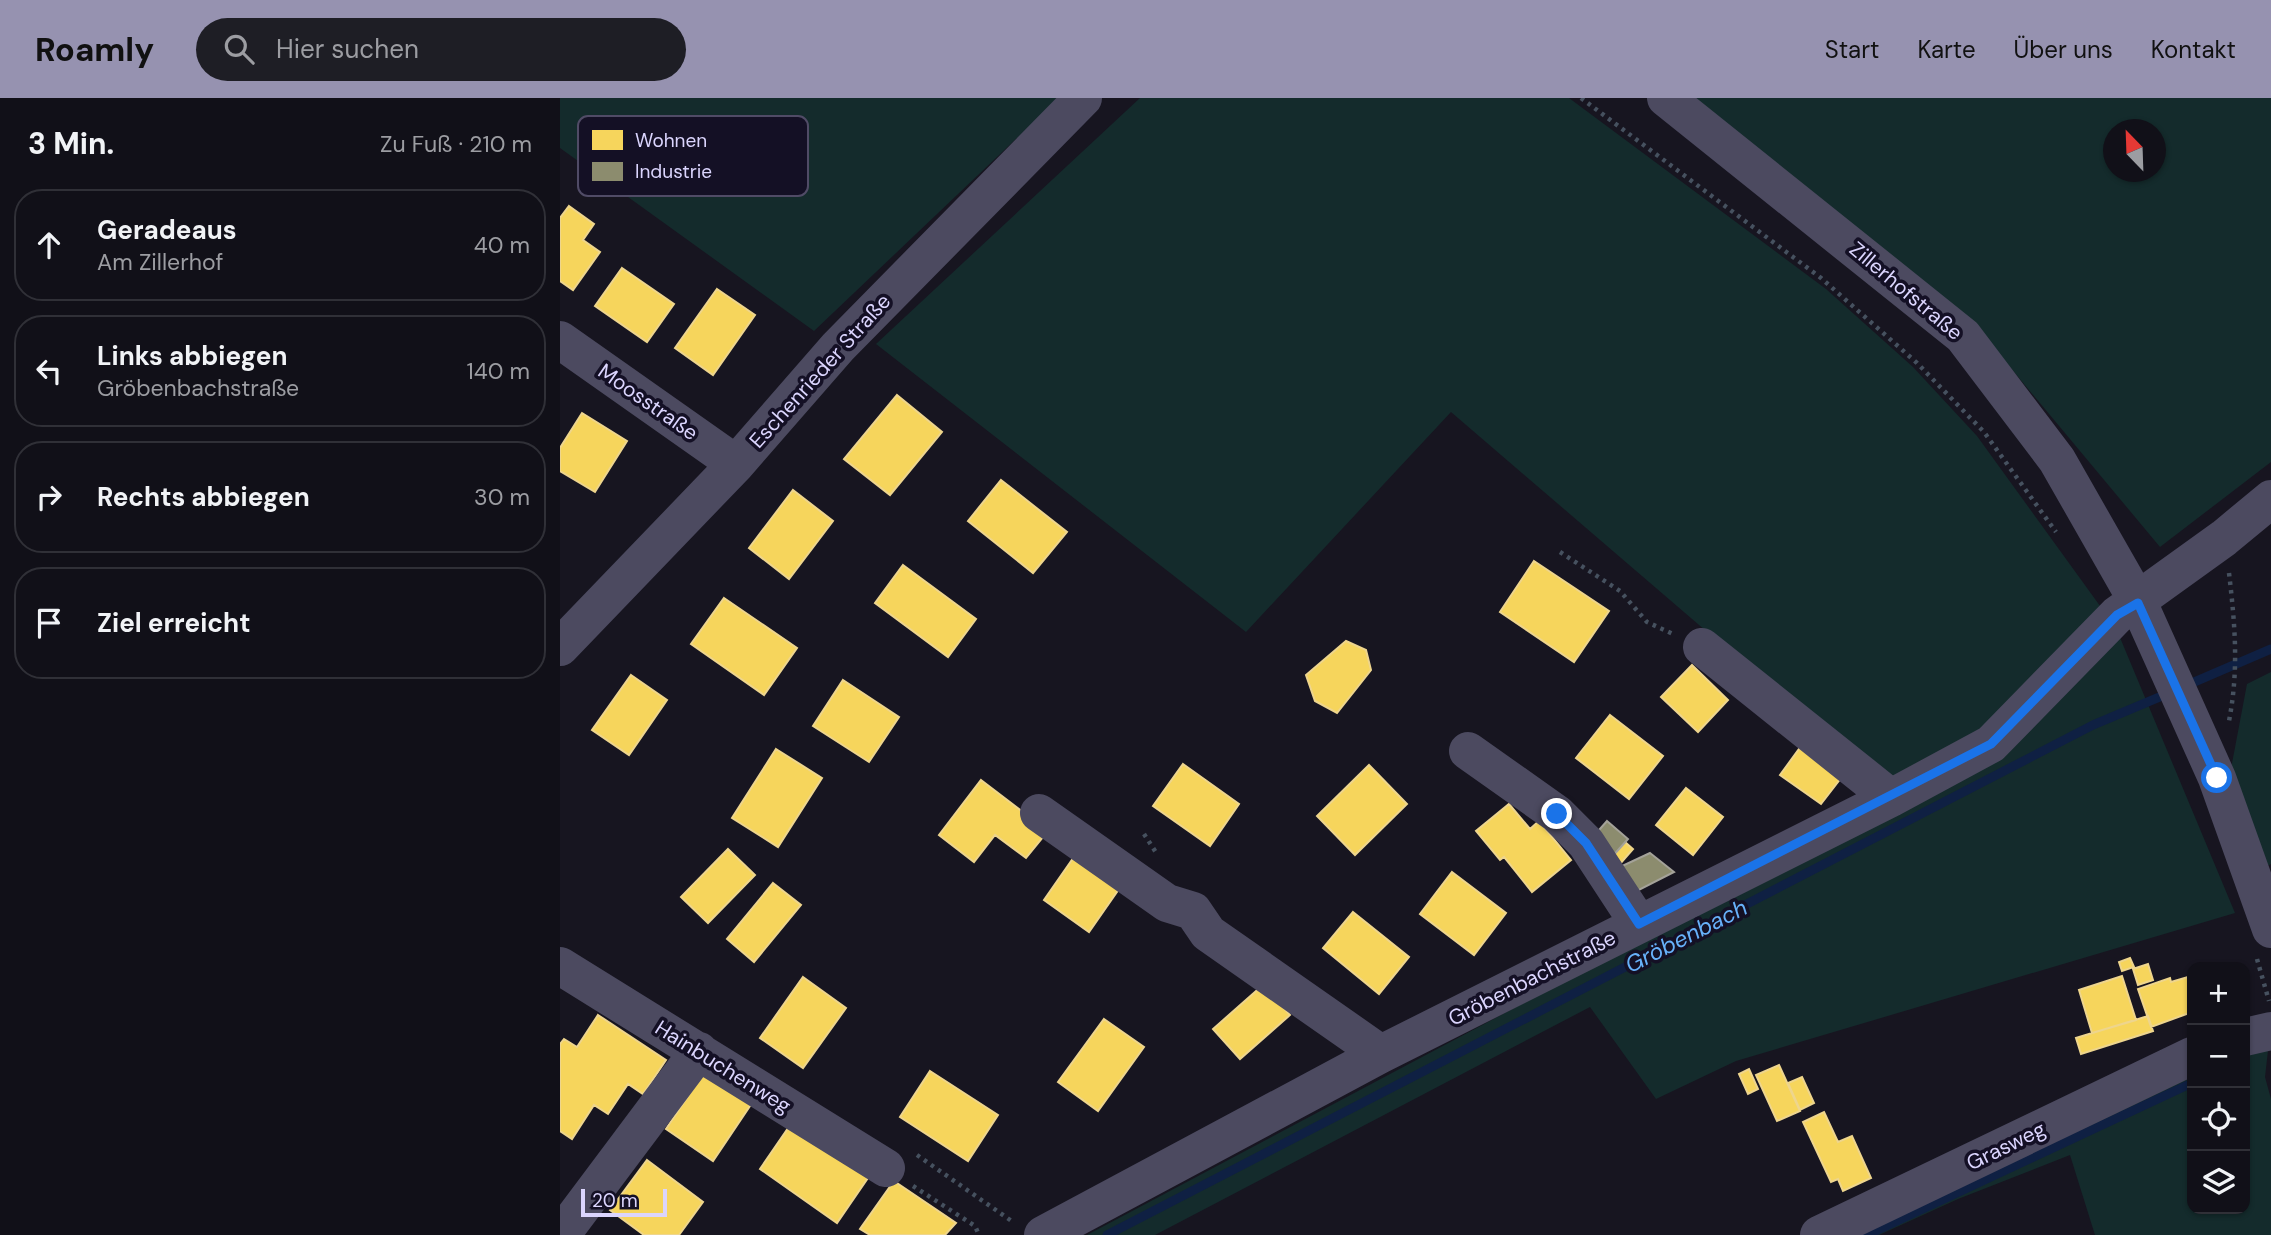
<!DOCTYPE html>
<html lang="de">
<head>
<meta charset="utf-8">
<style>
  body { margin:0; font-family:"DM Sans",sans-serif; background:#1e1e25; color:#f1f3f6 }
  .controls { position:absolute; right:21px; bottom:21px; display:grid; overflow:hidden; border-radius:14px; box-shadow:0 2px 5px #0004 }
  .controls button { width:63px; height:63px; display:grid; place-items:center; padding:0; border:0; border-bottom:2px solid #303037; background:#111018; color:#f1f3f6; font:35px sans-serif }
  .compass { position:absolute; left:1543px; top:21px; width:63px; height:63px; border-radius:50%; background:#111018; box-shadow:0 2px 5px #0004; rotate:337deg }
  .scale { position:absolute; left:21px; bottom:18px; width:86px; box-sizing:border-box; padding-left:7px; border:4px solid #dbd5fe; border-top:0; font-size:19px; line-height:24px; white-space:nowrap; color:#dbd5fe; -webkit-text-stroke:5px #141025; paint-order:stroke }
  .stop { position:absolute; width:21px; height:21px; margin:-16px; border:5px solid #1a73e8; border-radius:50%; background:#fff }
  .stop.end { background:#1a73e8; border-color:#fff; box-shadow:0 2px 7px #0008 }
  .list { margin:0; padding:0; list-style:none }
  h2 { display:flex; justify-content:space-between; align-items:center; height:91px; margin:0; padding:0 28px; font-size:30px }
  h2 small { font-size:23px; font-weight:400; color:#9c9da2 }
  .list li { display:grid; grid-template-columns:46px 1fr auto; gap:21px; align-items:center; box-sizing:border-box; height:112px; margin:0 14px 14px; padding:0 14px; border:2px solid #303037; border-radius:28px }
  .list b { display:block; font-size:26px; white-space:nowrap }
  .list p { margin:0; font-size:23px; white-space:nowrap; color:#9c9da2 }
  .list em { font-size:23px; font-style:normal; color:#9c9da2 }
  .icon { flex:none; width:38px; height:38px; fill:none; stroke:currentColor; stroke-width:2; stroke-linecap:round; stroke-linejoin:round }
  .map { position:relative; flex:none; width:1711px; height:1137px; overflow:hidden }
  header { display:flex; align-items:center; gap:42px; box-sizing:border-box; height:98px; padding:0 35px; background:#9692b0; color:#111 }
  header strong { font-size:33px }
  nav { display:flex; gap:38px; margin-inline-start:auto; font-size:24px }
  .search { width:490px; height:63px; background:#1e1e25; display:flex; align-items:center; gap:18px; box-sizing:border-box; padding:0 24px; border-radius:38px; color:#9c9da2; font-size:26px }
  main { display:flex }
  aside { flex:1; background:#111018 }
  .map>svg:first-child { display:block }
  .green { fill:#142b2c; fill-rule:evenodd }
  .homes { fill:#f6d55c; stroke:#eed58d; stroke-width:2 }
  .industry { fill:#8c8c6e; stroke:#a4a299; stroke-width:2 }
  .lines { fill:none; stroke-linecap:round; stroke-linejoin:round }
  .stream { stroke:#0f2043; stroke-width:9 }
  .path { stroke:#46515f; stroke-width:4.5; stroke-dasharray:3.5 5; stroke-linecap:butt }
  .minor { stroke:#4c4a60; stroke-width:38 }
  .route { stroke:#1a73e8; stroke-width:9 }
  .labels { text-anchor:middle; stroke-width:7; stroke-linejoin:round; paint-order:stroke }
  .street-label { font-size:21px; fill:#dbd5fe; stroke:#141025 }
  .water-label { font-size:23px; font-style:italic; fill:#67b1fa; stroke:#141025 }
  .key { fill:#141025; stroke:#504b66; stroke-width:2 }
  .key-label { font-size:19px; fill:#dbd5fe }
</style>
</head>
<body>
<header>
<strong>Roamly</strong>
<div class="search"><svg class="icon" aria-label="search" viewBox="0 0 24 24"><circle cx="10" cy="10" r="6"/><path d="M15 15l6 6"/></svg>Hier suchen</div>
<nav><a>Start</a><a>Karte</a><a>Über uns</a><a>Kontakt</a></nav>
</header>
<main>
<aside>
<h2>3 Min.<small>Zu Fuß · 210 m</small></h2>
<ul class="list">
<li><svg class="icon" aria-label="ahead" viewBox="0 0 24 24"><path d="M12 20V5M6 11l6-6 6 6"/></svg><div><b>Geradeaus</b><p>Am Zillerhof</p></div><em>40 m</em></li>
<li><svg class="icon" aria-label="left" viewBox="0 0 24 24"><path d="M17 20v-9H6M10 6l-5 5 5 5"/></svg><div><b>Links abbiegen</b><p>Gröbenbachstraße</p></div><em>140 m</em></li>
<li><svg class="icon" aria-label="right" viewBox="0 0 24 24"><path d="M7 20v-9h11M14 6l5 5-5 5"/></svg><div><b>Rechts abbiegen</b></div><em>30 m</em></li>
<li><svg class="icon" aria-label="arrive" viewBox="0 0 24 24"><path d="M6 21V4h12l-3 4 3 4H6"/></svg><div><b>Ziel erreicht</b></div></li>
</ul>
</aside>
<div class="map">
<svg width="1711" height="1137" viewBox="0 0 1711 1137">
  <rect width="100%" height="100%" fill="#171520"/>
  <path class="green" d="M0,0h499l-245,233 -254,-183z
    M580,0h429l257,191 87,78 64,69 139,192 119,285 -499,148 -80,38 -66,-92 -435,228h-68l817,-434 -453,-389 -205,220 -370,-288z
    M1123,0h588v364l-111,85 -191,-229zM1554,32h42v42h-42z
    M1711,574v192l-4,2 -37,-92 17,-90z
    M1710,935l-5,44 6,22v136h-176l-25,-80 -112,44 -79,36h-38l351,-172v146h53v-168z"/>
  <path class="homes" d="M9,108l25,18 -11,16 17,12 -27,38 -13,-9v-63z
    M62,170l52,36 -27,38 -52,-36z
    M157,191l38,26 -42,60 -38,-27z
    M337,297l45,37 -52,63 -46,-36z
    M22,315l45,28 -32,51 -35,-21v-23z
    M441,382l66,52 -34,41 -65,-52z
    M233,392l40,31 -44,58 -40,-31z
    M974,463l75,50 -35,51 -74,-50z
    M343,467l73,54 -28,38 -73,-54z
    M164,500l73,50 -33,47 -73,-51z
    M786,543l20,9 5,20 -34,43 -22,-12 -9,-26z
    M1132,567l36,35 -30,32 -37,-35z
    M71,577l36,25 -38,55 -37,-25z
    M283,582l56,37 -30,45 -56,-36z
    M1050,617l53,41 -34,43 -53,-41z
    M1247,640l41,31 -27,35 -41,-29z
    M216,651l46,29 -44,69 -46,-29z
    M623,666l56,40 -29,42 -57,-40z
    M809,667l38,39 -52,51 -38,-39z
    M421,682l67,51 -22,27 -31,-23 -21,27 -35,-27z
    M1126,690l37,29 -30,38 -37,-30z
    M949,706l21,25 9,-8 32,39 -39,32 -28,-35 -4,3 -24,-29z
    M1065,744l8,7 -14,16 -8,-7z
    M168,751l27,26 -47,48 -27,-26z
    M514,759l45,32 -30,43 -45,-32z
    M892,774l54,41 -32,42 -54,-41z
    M213,785l28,22 -47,57 -27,-23z
    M793,814l56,45 -30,37 -56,-46z
    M1570,860l4,9 -12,4 -3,-9z
    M1588,866l5,16 -15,5 -5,-16z
    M1562,878l14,44 -44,13 -13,-43z
    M243,879l43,31 -43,60 -43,-30z
    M1628,879l4,12v23l-41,15 -13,-38 32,-11 1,4z
    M703,887l27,30 -50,44 -27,-30z
    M38,917l68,45 -23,34 -15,-10 -20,30 -14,-9 -22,34 -12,-8v-87l4,-5 13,8z
    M1588,918l5,15 -72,23 -5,-16z
    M544,921l40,28 -46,64 -40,-29z
    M1219,967l21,46 -23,10 -21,-46z
    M147,970l47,32 -41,61 -47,-32z
    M1189,971l9,20 -10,5 -9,-20z
    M370,973l68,44 -30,46 -68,-44z
    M1242,979l12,26 -14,7 -12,-27z
    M1264,1014l14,30 14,-6 19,42 -28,13 -5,-12 -7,3 -28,-60z
    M233,1023l77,54 -33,48 -77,-54z
    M87,1062l56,42 -24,33h-35l-34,-25z
    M334,1083l62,42 -11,12h-75l-10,-6z"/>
  <path class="industry" d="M1047,723l21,18 -17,19 -19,-20z
    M1090,755l24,19 -41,21 -13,-26z"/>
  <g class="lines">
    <path class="stream" d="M1625,588l86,-37
      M547,1137l986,-510 76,-32
      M1307,1137l325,-152"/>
    <path class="path" d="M1021,0l240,180 96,85 67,69 72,100
      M1000,454l60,39 27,31 26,12
      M1669,475c6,51 10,97 0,148
      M584,736l13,20
      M1697,861l12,42
      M357,1057l96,67
      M353,1088l62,40 4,9"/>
    <path class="minor" d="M1106,0l297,238 94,124 81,142 79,176 54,151
      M0,242l176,124
      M0,549l176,-183 102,-117 245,-249
      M1142,549l189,151
      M908,653l89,63 29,29 53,81
      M479,715l128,90 26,8 15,22 173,121
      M0,868l326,202
      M1685,939l26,-6
      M0,1130l10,-5 129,-172
      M483,1137l338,-181 510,-256 100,-54 126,-129 107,-77 47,-39
      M1259,1137l373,-179"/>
  </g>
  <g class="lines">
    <path class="route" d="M997,716l29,29 53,81 352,-180 126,-129 21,-12 79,175"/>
  </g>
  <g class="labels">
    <g class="street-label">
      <text transform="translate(1346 193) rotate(40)" y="7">Zillerhofstraße</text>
      <text transform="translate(260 273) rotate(-48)" y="7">Eschenrieder Straße</text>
      <text transform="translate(88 304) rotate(35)" y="7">Moosstraße</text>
      <text transform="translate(972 880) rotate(-27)" y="7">Gröbenbachstraße</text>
      <text transform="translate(163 969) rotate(32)" y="7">Hainbuchenweg</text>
      <text transform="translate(1446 1048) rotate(-26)" y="7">Grasweg</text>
    </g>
    <g class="water-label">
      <text transform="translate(1126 838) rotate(-27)" y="8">Gröbenbach</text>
    </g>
  </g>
  <rect x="18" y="18" width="230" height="80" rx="10" class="key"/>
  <rect x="32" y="32" width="31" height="20" fill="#f6d55c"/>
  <rect x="32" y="64" width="31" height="19" fill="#8c8c6e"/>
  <g class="key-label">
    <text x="75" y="49">Wohnen</text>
    <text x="75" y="80">Industrie</text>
  </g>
</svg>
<div class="controls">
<button>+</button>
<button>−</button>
<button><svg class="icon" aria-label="locate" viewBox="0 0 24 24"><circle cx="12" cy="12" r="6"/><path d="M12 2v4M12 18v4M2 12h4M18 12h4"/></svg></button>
<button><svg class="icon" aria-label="layers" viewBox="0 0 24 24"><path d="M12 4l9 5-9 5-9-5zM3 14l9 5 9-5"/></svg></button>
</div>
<svg class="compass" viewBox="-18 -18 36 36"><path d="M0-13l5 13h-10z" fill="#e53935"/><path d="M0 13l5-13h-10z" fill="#9c9da2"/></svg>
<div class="scale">20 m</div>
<div class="stop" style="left:1657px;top:680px"></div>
<div class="stop end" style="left:997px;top:716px"></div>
</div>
</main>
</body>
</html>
